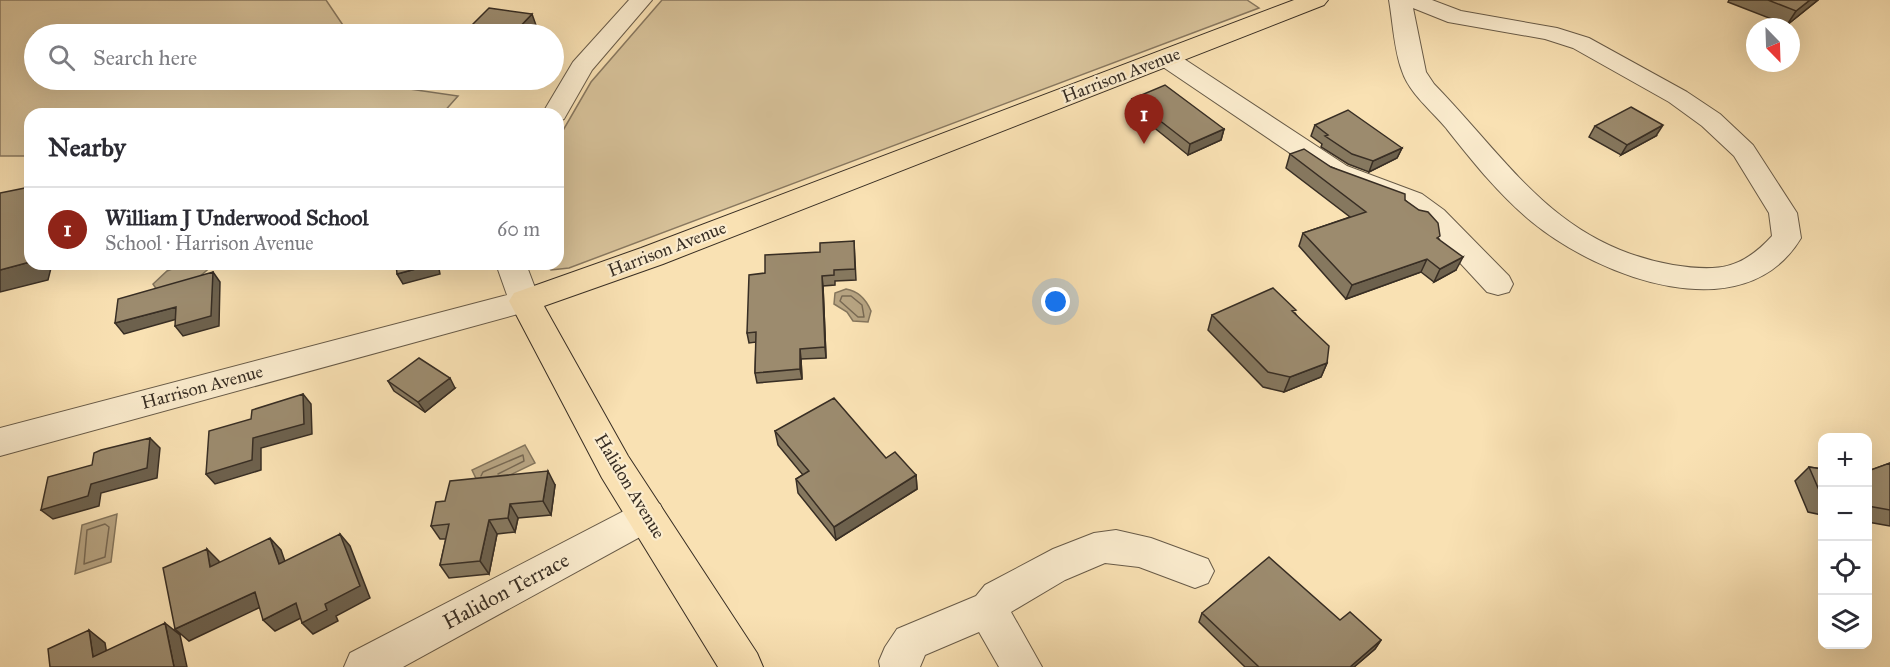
<!DOCTYPE html>
<html lang="en">
<head>
<meta charset="utf-8">
<style>
  body { margin:0; font-family:"IM FELL Great Primer",serif; background:#f2f2f3; color:#2b2b33 }
  .controls { position:absolute; right:18px; bottom:18px; display:grid; overflow:hidden; border-radius:12px; box-shadow:0 6px 24px #0002 }
  .controls button { width:54px; height:54px; display:grid; place-items:center; padding:0; border:0; border-bottom:2px solid #e1e1e2; background:#fff; color:#2b2b33; font:30px sans-serif }
  .compass { position:absolute; left:1746px; top:18px; width:54px; height:54px; border-radius:50%; background:#fff; box-shadow:0 6px 24px #0002; rotate:157deg }
  .you { position:absolute; left:1056px; top:302px; width:21px; height:21px; margin:-15px; border:4px solid #fff; border-radius:50%; background:#1a73e8; box-shadow:0 0 0 9px #1a73e833 }
  .badge { display:grid; place-items:center; width:39px; height:39px; border-radius:50%; background:#8f2418; color:#fff; font-size:20px; font-weight:700 }
  .pin { position:absolute; translate:-50% -50px; filter:drop-shadow(0 2px 3px #0008) }
  .pin::after { content:''; position:absolute; top:32px; width:21px; height:18px; background:inherit; clip-path:polygon(0 0,100% 0,50% 100%) }
  .list { margin:0; padding:0; list-style:none }
  h2 { display:flex; justify-content:space-between; align-items:center; height:78px; margin:0; padding:0 24px; font-size:26px }
  h2 small { font-size:20px; font-weight:400; color:#7c7c81 }
  .list li { display:grid; grid-template-columns:39px 1fr auto; gap:18px; align-items:center; box-sizing:border-box; height:84px; padding:0 24px; border-top:2px solid #e1e1e2 }
  .list b { display:block; font-size:22px; white-space:nowrap }
  .list p { margin:0; font-size:20px; white-space:nowrap; color:#7c7c81 }
  .list em { font-size:20px; font-style:normal; color:#7c7c81 }
  .icon { flex:none; width:33px; height:33px; fill:none; stroke:currentColor; stroke-width:2; stroke-linecap:round; stroke-linejoin:round }
  .map { position:relative; flex:none; width:1890px; height:667px; overflow:hidden }
  .search { position:absolute; background:#fff; box-shadow:0 6px 24px #0002; left:24px; top:24px; width:540px; height:66px; display:flex; align-items:center; gap:15px; box-sizing:border-box; padding:0 21px; border-radius:33px; color:#7c7c81; font-size:22px }
  .panel { position:absolute; background:#fff; box-shadow:0 6px 24px #0002; left:24px; top:108px; width:540px; height:162px; border-radius:18px }
  .map>svg:first-child { display:block }
  .green { fill:#d8c39b; stroke:#887860; stroke-width:1.5 }
  .water { fill:#b7a482; stroke:#84755c; stroke-width:1.5 }
  .lines { fill:none; stroke-linecap:round; stroke-linejoin:round }
  .shore { stroke:#786953; stroke-width:1.5 }
  .minor-casing { stroke:#685b48; stroke-width:2 }
  .major-casing { stroke:#382e24; stroke-width:2 }
  .minor { fill:#fbecce; fill-rule:evenodd }
  .major { fill:#f9e1b3; fill-rule:evenodd }
  .wall { fill:#86785f; stroke:#382e24; stroke-width:1.5 }
  .shaded-wall { fill:#6d614d; stroke:#382e24; stroke-width:1.5 }
  .building { fill:#9c8b6e; stroke:#382e24; stroke-width:1.5 }
  .labels { text-anchor:middle; stroke-width:4.5; stroke-linejoin:round; paint-order:stroke }
  .street-label { font-size:18px; fill:#382e24; stroke:#fbecce }
  .near-street-label { font-size:21px; fill:#382e24; stroke:#fbecce }
</style>
</head>
<body>
<div class="map">
<svg width="1890" height="667" viewBox="0 0 1890 667">
  <rect width="100%" height="100%" fill="#f9e1b3"/>
  <filter id="stains"><feTurbulence type="fractalNoise" baseFrequency=".00333" numOctaves="4"/><feColorMatrix values="0 0 0 0 .2 0 0 0 0 .09 0 0 0 0 .02 0 0 0 .5 -.17"/></filter>
  <radialGradient id="worn" r=".72"><stop offset=".6" stop-color="#630" stop-opacity="0"/><stop offset="1" stop-color="#630" stop-opacity=".3"/></radialGradient>
  <path class="green" d="M0,0h326l23,34h-315v46h344l4,5 76,11 -16,18h-412v42h-30z
    M662,0h585l12,8 -690,260 -18,2 -8,-6h15v-125l33,-57z"/>
  <path class="water" d="M185,264l28,1 -14,12 -42,13 -4,-6 14,-13z
    M846,289c12,2 20,10 25,22l-3,11 -15,-1 -6,-9 -13,-8 1,-11z
    M525,445l10,18 -54,26 -9,-19z
    M117,514l-6,48 -36,12 7,-49z"/>
  <g class="lines">
    <path class="shore" d="M842,296h9l11,9 2,12h-6l-18,-16z
      M481,476l2,-4 40,-17 1,6 -26,13
      M105,524l4,3 -4,30 -21,7 3,-34z"/>
    <g class="minor-casing">
      <path id="minor" d="M629,0h23l-60,70 -28,49 -6,2v-7h-16l31,-52z
        M1389,0h43l29,11 96,17 32,10 98,54 33,22 33,31 44,68 4,25c-57,95 -202,39 -269,-16 -33,-27 -59,-60 -86,-94 -14,-17 -37,-35 -44,-57 -8,-21 -9,-48 -13,-71zM1413,8l35,14 97,17 28,9 96,54 33,24 32,30 35,57 3,23c-31,34 -55,36 -99,29 -118,-21 -163,-103 -239,-181l-8,-12z
        M1166,51l9,2 172,113 75,28 22,16 65,66 4,8 -4,8 -11,3 -11,-3 -63,-68 -22,-18 -75,-28 -170,-115 -3,-5 3,-5z
        M496,264h30l14,37 -4,8 -536,147v-28l507,-133z
        M647,499l13,5 5,11 -5,11 -257,141h-59l6,-14z
        M1116,530l35,8 57,21 6,12 -6,12 -13,5 -56,-21 -34,-4 -40,17 -54,32 31,55h-43l-20,-35 -54,23 -5,12h-40l-1,-6 6,-14 12,-18 79,-33 9,-11 68,-36 41,-16z"/>
    </g>
    <g class="major-casing">
      <path id="major" d="M1294,0h34l-4,5 -661,259 -119,42 84,150 129,197 6,14h-45l-116,-189 -93,-177 5,-8 127,-45z"/>
    </g>
    <use href="#minor" class="minor"/>
    <use href="#major" class="major"/>
  </g>
  <path class="wall" d="M1729,0h89l-31,25 -59,-23z
    M457,80h33l-4,4z
    M1132,99l92,30 -3,11 -33,15 -57,-46z
    M1315,125l87,23 -5,10 -28,14 -21,-8 -27,-17 1,-3 -11,-8z
    M1595,126l61,10 -35,19 -32,-18z
    M1290,154l41,13 74,33 34,39 17,31 -22,12 -13,-10 -75,27 -47,-53 4,-13 47,-16 -64,-49z
    M854,241l2,39 -21,1v4l-12,1 3,72 -25,1 1,20 -45,4 -2,-10 1,-31 -7,1 -2,-10 18,-60z
    M1295,313l32,50 -6,14 -37,15 -21,-5 -55,-57 4,-15z
    M388,381l67,7 -30,24 -31,-21z
    M775,431l111,27 30,17 1,14 -81,51 -38,-47 -2,-14 7,-4 -25,-30z
    M1890,463v63l-22,-4v-51z
    M1809,467l13,2v46l-14,-3 -13,-31z
    M555,485l-4,30 -33,3 -3,14 -18,2 -8,40 -40,4 -9,-13 6,-26h-6l-9,-13z
    M1202,613l138,7 41,20 -6,9 -21,18h-109l-46,-45z"/>
  <path class="shaded-wall" d="M1810,0h8l-31,25 9,-14z
    M532,14l5,14 -6,6h-18z
    M484,80h6l-4,4z
    M1663,125l-7,11 -35,19 6,-10z
    M1224,129l-3,11 -33,15 2,-11z
    M1402,148l-5,10 -28,14 4,-11z
    M1463,257l-7,13 -22,12 6,-13z
    M1427,259l-6,13 -75,27 6,-14z
    M30,262v2h22l-4,16 -48,12v-22z
    M434,264h4l2,10 -37,10 -6,-10z
    M213,272l7,10 -1,44 -36,10 -8,-10z
    M822,276l1,10 3,72 -1,-11z
    M176,307l8,10 -60,17 -9,-11z
    M800,349l1,10 1,20 -2,-10z
    M1327,363l-6,14 -37,15 6,-15z
    M450,378l5,10 -30,24 -7,-10z
    M303,394l8,10 1,30 -51,14v22l-46,14 -9,-10z
    M150,438l10,10 -3,30 -56,15 -2,13 -46,13 -12,-9 50,-26z
    M548,471l7,14 -4,30 -8,-14z
    M916,475l1,14 -81,51 -2,-13z
    M510,504l8,14 -3,14 -7,-14z
    M489,520l8,14 -8,40 -9,-13z
    M340,534l10,12 20,52 -34,18 2,5 -25,13 -11,-11 23,-19z
    M270,538l11,12 9,26 -11,-12z
    M207,549l12,12 3,18 -12,-12z
    M255,592l12,12 -78,37 -14,-12z
    M296,603l11,12 -32,16 -12,-11z
    M165,623l15,12 7,32h-13z
    M89,630l16,13 4,24 -16,-10z
    M1381,640l-6,9 -21,18h-4z"/>
  <path class="building" d="M1768,0h42l-14,11z
    M489,8l43,6 -19,20h-50z
    M1165,85l59,44 -34,15 -58,-45z
    M1631,107l32,18 -36,20 -32,-19z
    M1348,110l54,38 -29,13 -21,-7 -27,-18 3,-1 -13,-10z
    M1304,149l27,18 74,27v6l14,10 9,2 10,11 2,13 -3,2 26,19 -23,12 -13,-10 -75,26 -49,-52 63,-21 -76,-58z
    M30,187v75l-30,8v-77z
    M854,241l1,28 -21,1v5l-12,1 3,71 -25,2v20l-45,4 1,-41 -9,1 2,-58 16,-2v-18l55,-3v-9z
    M396,264h38l-37,10z
    M213,272l-2,44 -36,10 1,-19 -61,16 3,-24z
    M1273,288l23,22 -4,1 37,35 -2,17 -37,14 -22,-5 -56,-57z
    M419,358l31,20 -32,24 -30,-21z
    M303,394l1,30 -51,14 -1,22 -46,14 3,-43 42,-12 1,-9z
    M834,398l52,60 9,-6 21,23 -82,52 -38,-48 13,-8 -34,-40z
    M150,438l-3,30 -56,16 -3,12 -47,14 7,-33 44,-12 2,-12 7,-3z
    M1890,463v47l-22,-4v-35z
    M1809,467l13,2v28z
    M548,471l-5,30 -33,3 -2,14 -19,2 -9,41 -40,4 9,-41 -18,2 5,-24 9,-1 5,-20z
    M340,534l20,52 -35,18 2,6 -25,13 -6,-20 -33,17 -8,-28 -80,37 -12,-61 44,-19 3,18 60,-29 9,26z
    M1269,557l71,63 10,-8 31,28 -31,27h-91l-57,-54z
    M165,623l9,44h-124l-2,-18 41,-19 4,27z"/>
  <g class="labels">
    <g class="street-label">
      <text transform="translate(1121 75) rotate(-21)" y="6">Harrison Avenue</text>
      <text transform="translate(667 249) rotate(-21)" y="6">Harrison Avenue</text>
      <text transform="translate(202 387) rotate(-15)" y="6">Harrison Avenue</text>
      <text transform="translate(630 486) rotate(59)" y="6">Halidon Avenue</text>
    </g>
    <g class="near-street-label">
      <text transform="translate(506 591) rotate(-28)" y="7">Halidon Terrace</text>
    </g>
  </g>
  <rect width="100%" height="100%" filter="url(#stains)"/>
  <rect width="100%" height="100%" fill="url(#worn)"/>
</svg>
<div class="controls">
<button>+</button>
<button>−</button>
<button><svg class="icon" aria-label="locate" viewBox="0 0 24 24"><circle cx="12" cy="12" r="6"/><path d="M12 2v4M12 18v4M2 12h4M18 12h4"/></svg></button>
<button><svg class="icon" aria-label="layers" viewBox="0 0 24 24"><path d="M12 4l9 5-9 5-9-5zM3 14l9 5 9-5"/></svg></button>
</div>
<svg class="compass" viewBox="-18 -18 36 36"><path d="M0-13l5 13h-10z" fill="#e53935"/><path d="M0 13l5-13h-10z" fill="#7c7c81"/></svg>
<div class="you"></div>
<div class="pin badge" style="left:1144px;top:144px">1</div>
<div class="search"><svg class="icon" aria-label="search" viewBox="0 0 24 24"><circle cx="10" cy="10" r="6"/><path d="M15 15l6 6"/></svg>Search here</div>
<section class="panel">
<h2>Nearby<small></small></h2>
<ul class="list">
<li><span class="badge">1</span><div><b>William J Underwood School</b><p>School · Harrison Avenue</p></div><em>60 m</em></li>
</ul>
</section>
</div>
</body>
</html>
